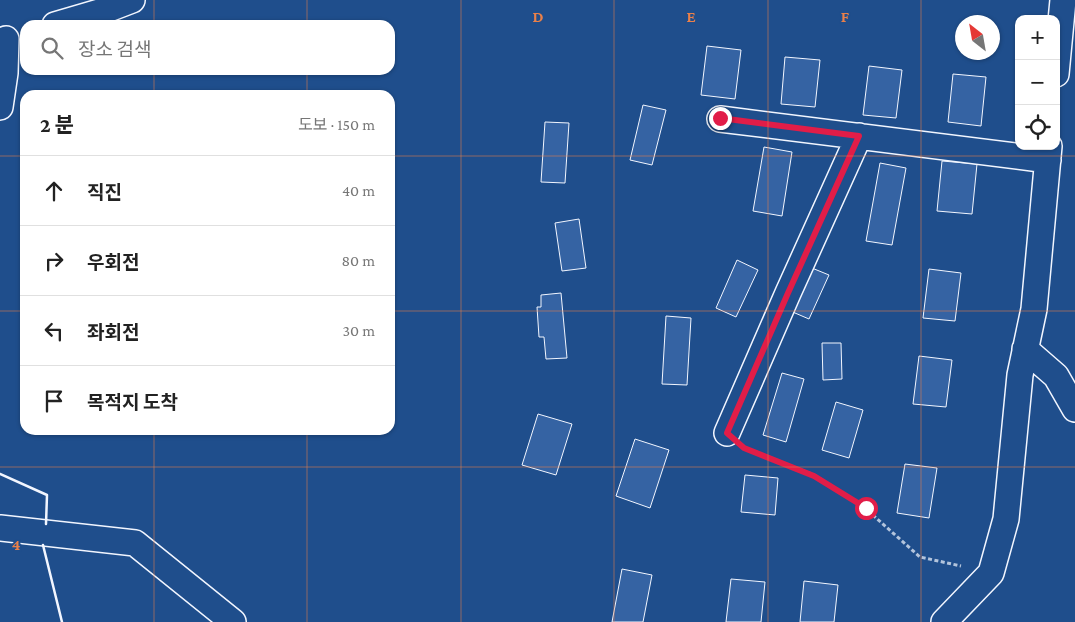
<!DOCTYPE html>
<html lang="ko">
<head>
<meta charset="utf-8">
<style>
  body { margin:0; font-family:"Crimson Pro","Noto Sans KR",serif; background:#f2f2f2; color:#222 }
  .controls { position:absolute; right:15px; top:15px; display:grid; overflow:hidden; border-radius:10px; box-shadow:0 1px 4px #0004 }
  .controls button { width:45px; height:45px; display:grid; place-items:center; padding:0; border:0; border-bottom:1px solid #e0e0e0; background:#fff; color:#222; font:25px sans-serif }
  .compass { position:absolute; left:955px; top:15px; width:45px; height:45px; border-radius:50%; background:#fff; box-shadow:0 1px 4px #0004; rotate:329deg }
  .stop { position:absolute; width:15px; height:15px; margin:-11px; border:4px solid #e11d48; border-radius:50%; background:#fff }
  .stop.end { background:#e11d48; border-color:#fff; box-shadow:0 1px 5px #0008 }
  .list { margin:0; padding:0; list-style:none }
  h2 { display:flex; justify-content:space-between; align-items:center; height:65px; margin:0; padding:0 20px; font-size:21px }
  h2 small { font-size:16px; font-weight:400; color:#767676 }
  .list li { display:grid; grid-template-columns:32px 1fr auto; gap:15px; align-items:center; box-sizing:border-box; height:70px; padding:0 20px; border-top:1px solid #e0e0e0 }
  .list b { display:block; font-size:19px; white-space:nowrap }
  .list em { font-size:16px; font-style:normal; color:#767676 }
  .icon { flex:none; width:28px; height:28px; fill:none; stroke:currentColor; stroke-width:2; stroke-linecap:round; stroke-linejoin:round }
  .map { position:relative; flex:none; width:1075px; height:622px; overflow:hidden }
  .search { position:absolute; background:#fff; box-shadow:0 1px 4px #0004; left:20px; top:20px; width:375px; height:55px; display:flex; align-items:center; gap:12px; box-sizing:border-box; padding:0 18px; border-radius:15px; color:#767676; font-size:19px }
  .panel { position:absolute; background:#fff; box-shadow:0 1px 4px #0004; left:20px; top:90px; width:375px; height:345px; border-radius:15px }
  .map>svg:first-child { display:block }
  .building { fill:#3563a3; stroke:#f2f6ff }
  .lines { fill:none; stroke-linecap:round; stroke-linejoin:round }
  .minor-casing { stroke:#f2f6ff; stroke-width:28 }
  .path { stroke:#b3c4dc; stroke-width:3; stroke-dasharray:4 2.5; stroke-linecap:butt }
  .minor { stroke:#1f4e8c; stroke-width:25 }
  .wall { stroke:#f2f6ff; stroke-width:2.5 }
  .route { stroke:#e11d48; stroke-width:6 }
  .grid { fill:none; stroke:#ea8049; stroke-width:1; stroke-opacity:0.55 }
  .grid-label { font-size:16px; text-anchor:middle; font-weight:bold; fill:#ea8049; stroke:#1f4e8c; stroke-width:4; stroke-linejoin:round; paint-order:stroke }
</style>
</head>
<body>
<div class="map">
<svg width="1075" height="622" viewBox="0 0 1075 622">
  <rect width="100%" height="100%" fill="#1f4e8c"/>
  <path class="building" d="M707,46l34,4 -6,49 -34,-4z
    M785,57l35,3 -5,47 -34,-3z
    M869,66l33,4 -6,48 -33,-3z
    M953,74l33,3 -5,49 -33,-4z
    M643,105l23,5 -14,55 -22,-5z
    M545,122l24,1 -4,60 -24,-1z
    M764,147l28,5 -10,64 -29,-5z
    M942,161l35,3 -5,50 -35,-3z
    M880,163l26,5 -14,77 -26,-4z
    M579,219l7,49 -24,3 -7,-48z
    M737,260l21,10 -22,47 -20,-9z
    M807,266l22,9 -20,44 -21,-9z
    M929,269l32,4 -6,48 -32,-3z
    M561,293l6,65 -21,1 -2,-22h-5l-2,-30h4v-12z
    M666,316l25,2 -4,67 -25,-1z
    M822,343h19l1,36 -19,1z
    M919,356l33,4 -6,47 -33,-3z
    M782,373l22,6 -18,63 -23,-7z
    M836,402l27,8 -14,48 -27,-8z
    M538,414l34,10 -16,51 -34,-10z
    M635,439l34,11 -19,58 -34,-12z
    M905,464l32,4 -8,50 -32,-5z
    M745,475l33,3 -3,37 -34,-3z
    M622,569l30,6 -9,47h-31z
    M731,579l34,3 -4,40h-35z
    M804,581l34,4 -4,37h-34z"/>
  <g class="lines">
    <g class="minor-casing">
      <path id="minor" d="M55,25l51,-15 26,-10
        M1056,74l7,-74
        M0,107l5,-34 1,-34
        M720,119l328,41
        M1025,349l31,27 19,33
        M727,433l61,-140 71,-157
        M0,528l135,15 98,79
        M944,622l47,-49 15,-54 14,-144 14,-66 15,-163"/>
    </g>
    <path class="path" d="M747,449l67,26 52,34 54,48 41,9"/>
    <use href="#minor" class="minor"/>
    <path class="wall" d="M0,474l47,21 -1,29
      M43,545l19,77"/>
  </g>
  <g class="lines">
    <path class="route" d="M720,118l139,18 -71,157 -61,140 17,15 70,28 52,32"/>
  </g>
  <path class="grid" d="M154,0v25M307,0v25M461,0v622M614,0v622M768,0v622M921,0v622M154,70v25M307,70v25M0,156h25M390,156h685M0,311h25M390,311h685M154,430v192M307,430v192M0,467h1075"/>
  <g class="grid-label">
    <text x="538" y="22">D</text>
    <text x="691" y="22">E</text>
    <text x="845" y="22">F</text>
    <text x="16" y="550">4</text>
  </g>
</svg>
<div class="controls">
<button>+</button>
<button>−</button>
<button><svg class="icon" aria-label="locate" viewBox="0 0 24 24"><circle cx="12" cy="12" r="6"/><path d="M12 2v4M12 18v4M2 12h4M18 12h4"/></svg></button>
</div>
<svg class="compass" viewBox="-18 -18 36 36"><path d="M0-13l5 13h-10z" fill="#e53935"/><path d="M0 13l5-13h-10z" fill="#767676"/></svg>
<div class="stop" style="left:866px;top:508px"></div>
<div class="stop end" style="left:720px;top:118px"></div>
<div class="search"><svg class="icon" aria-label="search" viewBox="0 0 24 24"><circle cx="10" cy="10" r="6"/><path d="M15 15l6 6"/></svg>장소 검색</div>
<section class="panel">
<h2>2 분<small>도보 · 150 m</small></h2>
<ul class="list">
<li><svg class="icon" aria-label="ahead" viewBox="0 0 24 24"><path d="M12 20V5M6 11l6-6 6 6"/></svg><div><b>직진</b></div><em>40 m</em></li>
<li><svg class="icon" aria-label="right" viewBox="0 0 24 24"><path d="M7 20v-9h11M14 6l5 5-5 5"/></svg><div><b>우회전</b></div><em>80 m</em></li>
<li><svg class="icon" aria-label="left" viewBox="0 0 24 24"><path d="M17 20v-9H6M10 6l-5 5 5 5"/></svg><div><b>좌회전</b></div><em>30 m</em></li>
<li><svg class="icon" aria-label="arrive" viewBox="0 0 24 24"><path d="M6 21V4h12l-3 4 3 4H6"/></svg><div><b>목적지 도착</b></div></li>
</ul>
</section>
</div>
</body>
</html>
